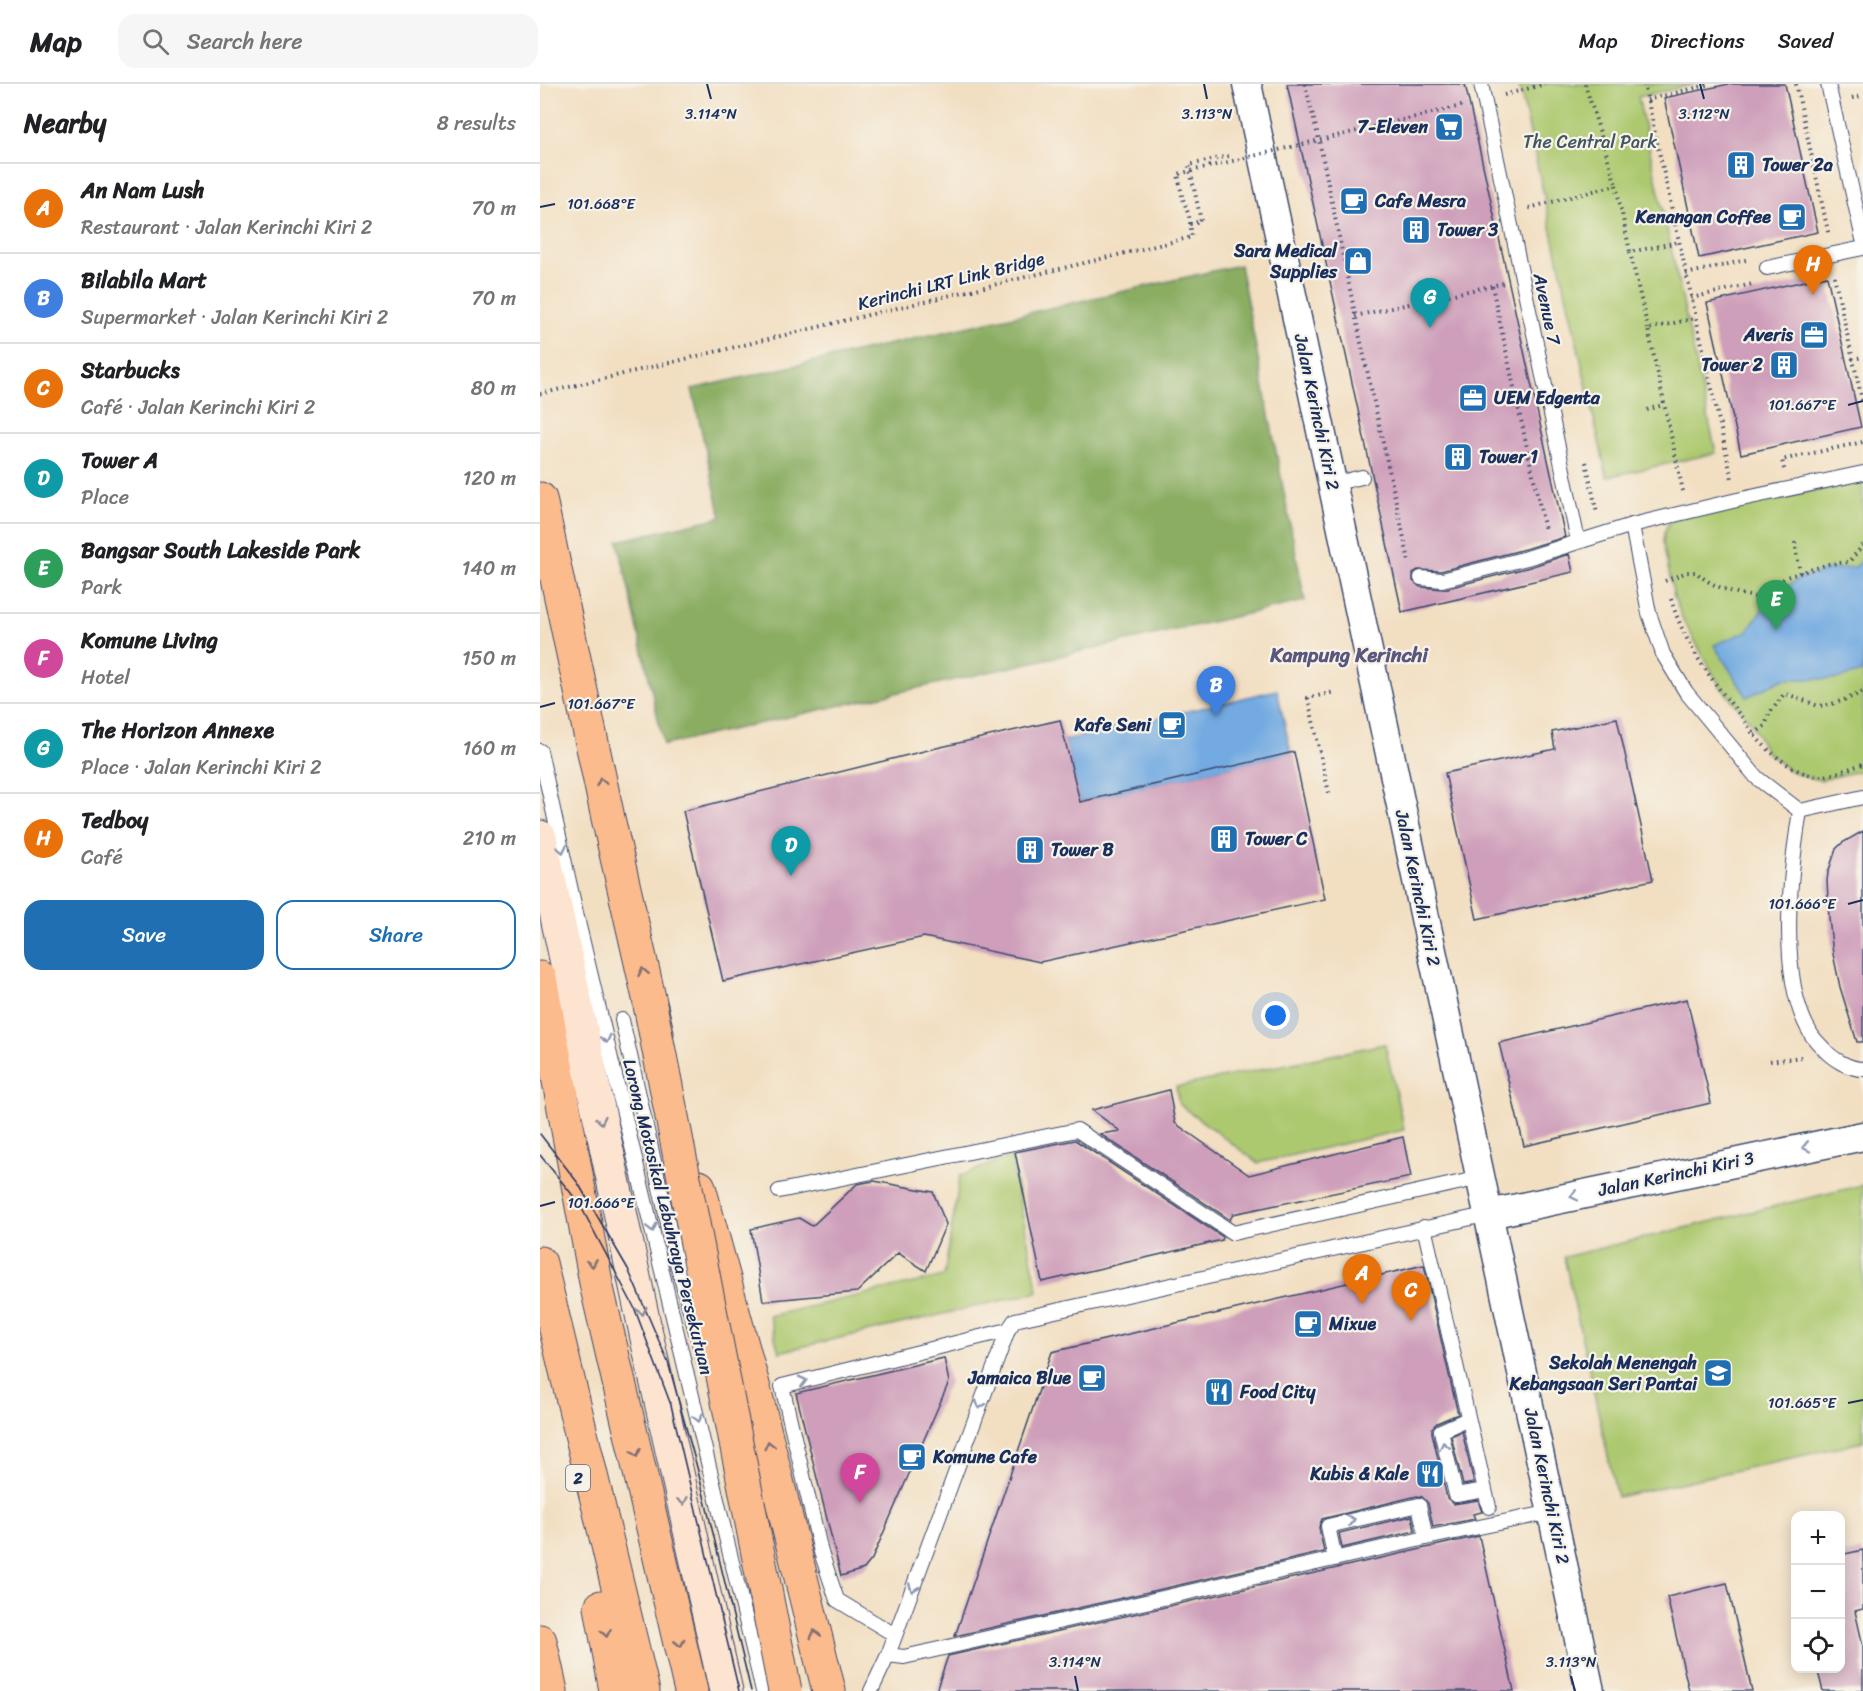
<!DOCTYPE html>
<html lang="en">
<head>
<meta charset="utf-8">
<style>
  body { margin:0; font-family:Sriracha,sans-serif; background:#f6f6f6; color:#202124 }
  .controls { position:absolute; right:18px; bottom:18px; display:grid; overflow:hidden; border-radius:12px; box-shadow:0 3px 15px #0003 }
  .controls button { width:54px; height:54px; display:grid; place-items:center; padding:0; border:0; border-bottom:2px solid #e0e0e0; background:#fff; color:#202124; font:30px sans-serif }
  .you { position:absolute; left:736px; top:932px; width:21px; height:21px; margin:-15px; border:4px solid #fff; border-radius:50%; background:#1a73e8; box-shadow:0 0 0 9px #1a73e833 }
  .badge { display:grid; place-items:center; width:39px; height:39px; border-radius:50%; background:#1f6fb2; color:#fff; font-size:20px; font-weight:700 }
  .pin { position:absolute; translate:-50% -50px; filter:drop-shadow(0 2px 3px #0008) }
  .pin::after { content:''; position:absolute; top:32px; width:21px; height:18px; background:inherit; clip-path:polygon(0 0,100% 0,50% 100%) }
  .list { margin:0; padding:0; list-style:none }
  h2 { display:flex; justify-content:space-between; align-items:center; height:78px; margin:0; padding:0 24px; font-size:26px }
  h2 small { font-size:20px; font-weight:400; color:#757577 }
  .list li { display:grid; grid-template-columns:39px 1fr auto; gap:18px; align-items:center; box-sizing:border-box; height:90px; padding:0 24px; border-top:2px solid #e0e0e0 }
  .list b { display:block; font-size:22px; white-space:nowrap }
  .list p { margin:0; font-size:20px; white-space:nowrap; color:#757577 }
  .list em { font-size:20px; font-style:normal; color:#757577 }
  .actions { display:flex; gap:12px; padding:18px 24px }
  .actions a { flex:1; padding:14px 0; border:2px solid #1f6fb2; border-radius:18px; text-align:center; font-size:21px; color:#1f6fb2 }
  .actions .main { background:#1f6fb2; color:#fff }
  .icon { flex:none; width:33px; height:33px; fill:none; stroke:currentColor; stroke-width:2; stroke-linecap:round; stroke-linejoin:round }
  .map { position:relative; flex:none; width:1323px; height:1607px; overflow:hidden }
  header { display:flex; align-items:center; gap:36px; box-sizing:border-box; height:84px; padding:0 30px; background:#fff; border-bottom:2px solid #e0e0e0 }
  header strong { font-size:28px }
  nav { display:flex; gap:33px; margin-inline-start:auto; font-size:21px }
  .search { width:420px; height:54px; background:#f6f6f6; display:flex; align-items:center; gap:15px; box-sizing:border-box; padding:0 21px; border-radius:18px; color:#757577; font-size:22px }
  main { display:flex }
  aside { flex:1; background:#fff }
  .map>svg:first-child { display:block }
  .green { fill:#adc96f; stroke:#647c66; stroke-width:1.5 }
  .forest { fill:#8aad62; stroke:#526e60; stroke-width:1.5 }
  .water { fill:#72aae1; stroke:#466ca0; stroke-width:1.5 }
  .building { fill:#ce9eba }
  .lines { fill:none; stroke-linecap:round; stroke-linejoin:round }
  .lane-casing { stroke:#3b496d; stroke-width:16 }
  .street-casing { stroke:#3b496d; stroke-width:31 }
  .secondary-casing { stroke:#3b496d; stroke-width:35 }
  .highway-casing { stroke:#3b496d; stroke-width:35 }
  .path { stroke:#3b496d; stroke-width:4; stroke-dasharray:1.5 4.5; stroke-linecap:butt }
  .lane { stroke:#fff; stroke-width:14 }
  .street { stroke:#fff; stroke-width:28 }
  .secondary { stroke:#fde4d1; stroke-width:33 }
  .highway { stroke:#fbbb8c; stroke-width:33 }
  .tram { stroke:#1b2f5e; stroke-width:1.5 }
  .highway-bridge-casing { stroke:#3b496d; stroke-width:35; stroke-linecap:butt }
  .path-bridge { stroke:#3b496d; stroke-width:4; stroke-dasharray:1.5 4.5; stroke-linecap:butt }
  .highway-bridge { stroke:#fbbb8c; stroke-width:33 }
  .oneway { stroke:#806e73 }
  .oneway2 { stroke:#8d97ae }
  .oneway3 { stroke:#8c8a98 }
  .ticks { fill:none; stroke:#1b2f5e; stroke-width:2 }
  .labels { text-anchor:middle; stroke-width:4.5; stroke-linejoin:round; paint-order:stroke }
  .shield { fill:#f7f3e8; stroke:#5d6a87; stroke-width:1.5 }
  .shield-label { font-size:16px; font-weight:bold; fill:#1b2f5e }
  .poi-label { font-size:18px; font-weight:bold; fill:#1b2f5e; stroke:#f7f3e8; text-anchor:start }
  .park-label { font-size:18px; fill:#405662; stroke:#f7f3e8 }
  .street-label { font-size:18px; fill:#1b2f5e; stroke:#f7f3e8 }
  .neighbourhood-label { font-size:20px; font-weight:bold; fill:#5a567e; stroke:#f7f3e8 }
  .ticks-label { font-size:15px; text-anchor:middle; fill:#1b2f5e; stroke:#f7f3e8; stroke-width:4.5; stroke-linejoin:round; paint-order:stroke }
</style>
</head>
<body>
<header>
<strong>Map</strong>
<div class="search"><svg class="icon" aria-label="search" viewBox="0 0 24 24"><circle cx="10" cy="10" r="6"/><path d="M15 15l6 6"/></svg>Search here</div>
<nav><a>Map</a><a>Directions</a><a>Saved</a></nav>
</header>
<main>
<aside>
<h2>Nearby<small>8 results</small></h2>
<ul class="list">
<li><span class="badge" style="background:#e8710a">A</span><div><b>An Nam Lush</b><p>Restaurant · Jalan Kerinchi Kiri 2</p></div><em>70 m</em></li>
<li><span class="badge" style="background:#3f7fe0">B</span><div><b>Bilabila Mart</b><p>Supermarket · Jalan Kerinchi Kiri 2</p></div><em>70 m</em></li>
<li><span class="badge" style="background:#e8710a">C</span><div><b>Starbucks</b><p>Café · Jalan Kerinchi Kiri 2</p></div><em>80 m</em></li>
<li><span class="badge" style="background:#0f9aa8">D</span><div><b>Tower A</b><p>Place</p></div><em>120 m</em></li>
<li><span class="badge" style="background:#2e9e5b">E</span><div><b>Bangsar South Lakeside Park</b><p>Park</p></div><em>140 m</em></li>
<li><span class="badge" style="background:#d1479c">F</span><div><b>Komune Living</b><p>Hotel</p></div><em>150 m</em></li>
<li><span class="badge" style="background:#0f9aa8">G</span><div><b>The Horizon Annexe</b><p>Place · Jalan Kerinchi Kiri 2</p></div><em>160 m</em></li>
<li><span class="badge" style="background:#e8710a">H</span><div><b>Tedboy</b><p>Café</p></div><em>210 m</em></li>
</ul>
<div class="actions"><a class="main">Save</a><a>Share</a></div>
</aside>
<div class="map">
<svg width="1323" height="1607" viewBox="0 0 1323 1607">
  <rect width="100%" height="100%" fill="#f7f3e8"/>
  <filter id="ink" filterUnits="userSpaceOnUse"><feTurbulence type="fractalNoise" baseFrequency=".0167" numOctaves="2"/><feDisplacementMap in="SourceGraphic" scale="12" xChannelSelector="R" yChannelSelector="G"/><feConvolveMatrix kernelMatrix="1 2 1 2 8 2 1 2 1" color-interpolation-filters="sRGB"/></filter>
  <filter id="wash" filterUnits="userSpaceOnUse"><feTurbulence type="fractalNoise" baseFrequency=".008" numOctaves="4" result="noise"/><feDisplacementMap in="SourceGraphic" scale="24" xChannelSelector="R" yChannelSelector="G"/><feGaussianBlur stdDeviation="1.35" result="paint"/><feColorMatrix in="noise" values="0 0 0 0 0 0 0 0 0 0 0 0 0 0 0 0 0 1.4 0 .05"/><feComposite in="paint" operator="in"/></filter>
  <g filter="url(#wash)">
    <rect width="100%" height="100%" fill="#f2dfc2"/>
    <path class="green" d="M979,0h177l-58,13 78,356 -109,24z
      M1323,397v289l-42,10 -16,-3 -16,-7 -23,-18 -14,-28 -32,-38 -37,-66 -9,-23 -11,-54 1,-10 4,-9 8,-6z
      M845,960l19,86 -146,33 -79,-59 -3,-17z
      M471,1072l27,136 -259,60 -10,-36 175,-40 16,-100z
      M1323,1101v257l-246,55 -53,-240z"/>
    <path class="forest" d="M700,181l65,336 -641,144 -46,-204 103,-24 -29,-128z"/>
    <path class="water" d="M1323,476v112l-27,7h-52l-37,18 -33,-52 34,-14 15,-23 13,-14 22,-15 30,-9 27,-3z
      M737,606l14,63 -211,49 -15,-62z"/>
    <g id="blocks">
      <path class="building" d="M747,0h178l100,453 -40,12 -84,22 -23,-1 -5,3v8l7,6 24,2 86,-22 39,-13 4,18 -171,40z
        M1189,0h56l33,148 -119,26 -35,-160z
        M1287,192l34,151 -120,27 -34,-151z
        M1077,634l36,162 -176,39 -32,-146 110,-24 -3,-17z
        M520,636l20,82 214,-50 31,147 -285,63 -116,-25 -201,44 -40,-170 249,-62z
        M1323,747v211h-6l-17,-55 -7,-33 -4,-36 -2,-37 1,-8 8,-24 6,-6z
        M1147,915l24,104 -187,43 -25,-103z
        M629,1006l6,33 74,52 154,-38 8,40 -178,37 -3,6 -130,-86 20,-3 -28,-21z
        M535,1056l148,97 -1,3 -180,42 -27,-130z
        M334,1097l59,11 13,32 -20,47 -28,-18 -41,39 -94,9 -12,-72 48,-11 13,8 45,-42z
        M884,1181l34,149 -21,9 -5,5v5l15,65 7,6 24,-4 4,12 -9,2 2,5 -42,8 -5,-24 -6,-6 -5,-1 -95,23 -3,8 5,25 -369,84 97,-284z
        M404,1274l5,24 -77,177 -8,10 -23,7 -45,-183z
        M922,1347l12,52 -11,2 -12,-49z
        M872,1432l3,15 -73,17 -3,-15z
        M939,1452l35,155h-578l12,-35z
        M1323,1466v59l-8,2 8,35v45h-40l-6,-23h23v-113z
        M1187,1499l25,108h-63l-22,-94z"/>
    </g>
  </g>
  <g filter="url(#ink)">
    <use href="#blocks" fill-opacity="0" stroke="#3b496d" stroke-width="1.5"/>
    <g class="lines">
      <g class="lane-casing">
        <path id="lane" d="M941,0l97,457
          M1288,0l35,155
          M1227,184l96,-20
          M792,400l30,-7
          M1092,441l17,88 14,41 23,38 71,86 43,33
          M881,494l21,2 85,-22 105,-33 105,-25 126,-27
          M0,667l38,171 185,769
          M1260,727c-10,62 -23,168 11,223 3,5 8,10 12,14 9,11 26,21 40,21
          M1260,727l63,-14
          M82,936l55,243 28,101
          M239,1107l298,-61 156,103 247,-55
          M884,1143l65,280
          M928,1335l-27,12 15,64 29,-5
          M795,1475l-7,-33 91,-21 7,33
          M355,1551l-58,-35 -16,-48 -39,-166 226,-56
          M348,1571l16,2 522,-119 126,-26
          M331,1607l17,-36 120,-325 7,-10 474,-106"/>
      </g>
      <g class="street-casing">
        <path id="street" d="M707,0l343,1607
          M949,1130l374,-78"/>
      </g>
      <g class="secondary-casing">
        <path id="secondary" d="M0,753l111,520 75,334"/>
      </g>
      <g class="highway-casing">
        <path id="highway" d="M0,415l68,319 49,215
          M0,894l57,310 94,403
          M159,1103l57,209 73,295
          M0,1179l103,428
          M61,1523l15,84
          M0,1557l11,50"/>
      </g>
      <path class="path" d="M765,0l14,56 41,198 49,223
        M1045,0l31,101
        M1104,0l88,395
        M1256,0l33,152
        M964,11l41,-11
        M1312,14l11,-2
        M1107,16l64,-16
        M751,63l174,-42
        M989,124l87,-23 14,67 49,-10
        M650,140l11,-3 -12,-56 44,-10
        M1090,168l18,77
        M1146,190l64,-15
        M1294,192l29,128
        M952,202l53,244
        M1151,214l62,-14
        M815,232l149,-33
        M1312,275l11,-2
        M0,310l652,-157 -3,-21 -7,-20
        M1107,326l16,-5
        M1046,378l11,51
        M1244,385l-2,-9 81,-18
        M1143,407l-35,-162 48,-11
        M1255,458l5,31
        M1125,497l22,-9h9c16,16 42,22 64,26l26,-21 43,-13 20,-2 14,-17
        M1131,515c13,45 41,82 70,117 5,6 8,13 13,19 14,16 42,41 65,41 14,0 30,-8 44,-12
        M1214,650l11,-8 4,-12 15,-20c11,2 21,7 32,11 12,3 35,-8 47,-13
        M789,709l-21,-95 27,-6
        M1230,977l32,-4"/>
      <use href="#lane" class="lane"/>
      <use href="#street" class="street"/>
      <use href="#secondary" class="secondary"/>
      <use href="#highway" class="highway"/>
      <path class="tram" d="M0,1050l38,49 50,86 40,93 30,109 53,220
        M0,1071l39,48 55,104 37,98 68,286"/>
      <g class="highway-bridge-casing">
        <path id="highway-bridge" d="M110,921l135,686"/>
      </g>
      <path class="path-bridge" d="M642,112l-4,-22 113,-27"/>
      <use href="#highway-bridge" class="highway-bridge"/>
    </g>
    <defs><path id="oneway-chevron" d="M-2-3.5L2.5 0L-2 3.5" fill="none" stroke-width="1.6" stroke-linecap="round" stroke-linejoin="round" transform="scale(1.5)"/></defs>
    <g class="oneway">
      <use href="#oneway-chevron" transform="translate(61 698) rotate(-102)"/>
      <use href="#oneway-chevron" transform="translate(103 888) rotate(-102)"/>
      <use href="#oneway-chevron" transform="translate(52 1179) rotate(80)"/>
      <use href="#oneway-chevron" transform="translate(229 1361) rotate(-104)"/>
      <use href="#oneway-chevron" transform="translate(96 1369) rotate(77)"/>
      <use href="#oneway-chevron" transform="translate(66 1549) rotate(80)"/>
      <use href="#oneway-chevron" transform="translate(275 1550) rotate(-104)"/>
      <use href="#oneway-chevron" transform="translate(140 1559) rotate(77)"/>
    </g>
    <g class="oneway2">
      <use href="#oneway-chevron" transform="translate(22 765) rotate(78)"/>
      <use href="#oneway-chevron" transform="translate(66 955) rotate(76)"/>
      <use href="#oneway-chevron" transform="translate(1266 1063) rotate(168)"/>
      <use href="#oneway-chevron" transform="translate(1034 1112) rotate(168)"/>
      <use href="#oneway-chevron" transform="translate(112 1144) rotate(76)"/>
      <use href="#oneway-chevron" transform="translate(263 1297) rotate(-14)"/>
      <use href="#oneway-chevron" transform="translate(440 1321) rotate(110)"/>
      <use href="#oneway-chevron" transform="translate(158 1334) rotate(76)"/>
      <use href="#oneway-chevron" transform="translate(904 1362) rotate(-103)"/>
      <use href="#oneway-chevron" transform="translate(811 1436) rotate(-13)"/>
      <use href="#oneway-chevron" transform="translate(373 1504) rotate(110)"/>
    </g>
    <g class="oneway3">
      <use href="#oneway-chevron" transform="translate(61 1036) rotate(78)"/>
      <use href="#oneway-chevron" transform="translate(102 1227) rotate(78)"/>
      <use href="#oneway-chevron" transform="translate(143 1417) rotate(78)"/>
    </g>
  </g>
  <path class="ticks" d="M167,0l4,15M664,0l3,15M1160,0l4,15M0,123l15,-3M1308,321l15,-4M0,623l15,-4M1308,820l15,-4M0,1122l15,-4M1308,1319l15,-3M535,1592l3,15M1031,1592l4,15"/>
  <defs>
    <g id="supermarket-square" transform="scale(1.5)"><rect x="-9" y="-9" width="18" height="18" rx="4" fill="#1f6fb2" stroke="#f7f3e8"/><path d="M-6-5.5h2.5l.6 2H6L4.5 2H-2.5L-4.4-4H-6ZM-1.5 3.2a1.3 1.3 0 1 0 .1 0ZM3 3.2a1.3 1.3 0 1 0 .1 0Z" fill="#fff"/></g>
    <g id="building-square" transform="scale(1.5)"><rect x="-9" y="-9" width="18" height="18" rx="4" fill="#1f6fb2" stroke="#f7f3e8"/><path d="M-4-6H4V6H1V3H-1V6H-4ZM-2.5-4.3h1.7v1.8h-1.7ZM.8-4.3h1.7v1.8H.8ZM-2.5-1h1.7V.8h-1.7ZM.8-1h1.7V.8H.8Z" fill="#fff"/></g>
    <g id="cafe-square" transform="scale(1.5)"><rect x="-9" y="-9" width="18" height="18" rx="4" fill="#1f6fb2" stroke="#f7f3e8"/><path d="M-5.5-4.5H6V0H3Q3 3.5 0 3.5H-2.5Q-5.5 3.5-5.5 0ZM3-3.2v2h1.7v-2ZM-6 4.5H4V6H-6Z" fill="#fff"/></g>
    <g id="shop-square" transform="scale(1.5)"><rect x="-9" y="-9" width="18" height="18" rx="4" fill="#1f6fb2" stroke="#f7f3e8"/><path d="M-5-2.5h2.3a2.7 3.5 0 0 1 5.4 0H5L5.5 6h-11ZM-1.5-2.5h3a1.5 2.3 0 0 0-3 0Z" fill="#fff"/></g>
    <g id="office-square" transform="scale(1.5)"><rect x="-9" y="-9" width="18" height="18" rx="4" fill="#1f6fb2" stroke="#f7f3e8"/><path d="M-6-3h4V-5.5h4V-3h4V5H-6ZM-1-4.5V-3h2v-1.5ZM-6 0V1H6V0Z" fill="#fff"/></g>
    <g id="school-square" transform="scale(1.5)"><rect x="-9" y="-9" width="18" height="18" rx="4" fill="#1f6fb2" stroke="#f7f3e8"/><path d="M0-5L7-2L0 1L-7-2ZM-4 1L0 2.5L4 1V4Q0 6-4 4Z" fill="#fff"/></g>
    <g id="restaurant-square" transform="scale(1.5)"><rect x="-9" y="-9" width="18" height="18" rx="4" fill="#1f6fb2" stroke="#f7f3e8"/><path d="M-5-6h1v4h1v-4h1v4h1v-4h1v5L-1.5 .5V6h-2V.5L-5-1ZM5-6V6H3V1.5H1.5Q1.5-4 5-6Z" fill="#fff"/></g>
  </defs>
  <g fill-rule="evenodd">
    <use href="#supermarket-square" x="909" y="43"/>
    <use href="#building-square" x="1201" y="81"/>
    <use href="#cafe-square" x="814" y="117"/>
    <use href="#cafe-square" x="1252" y="133"/>
    <use href="#building-square" x="876" y="146"/>
    <use href="#shop-square" x="818" y="177"/>
    <use href="#office-square" x="1274" y="251"/>
    <use href="#building-square" x="1244" y="281"/>
    <use href="#office-square" x="933" y="314"/>
    <use href="#building-square" x="918" y="373"/>
    <use href="#cafe-square" x="632" y="641"/>
    <use href="#building-square" x="684" y="755"/>
    <use href="#building-square" x="490" y="766"/>
    <use href="#cafe-square" x="768" y="1240"/>
    <use href="#school-square" x="1178" y="1289"/>
    <use href="#cafe-square" x="552" y="1294"/>
    <use href="#restaurant-square" x="679" y="1308"/>
    <use href="#cafe-square" x="372" y="1373"/>
    <use href="#restaurant-square" x="890" y="1390"/>
  </g>
  <g class="labels">
    <rect class="shield" x="26" y="1381" width="24" height="26" rx="4.5"/>
    <g class="shield-label">
      <text x="38" y="1400">2</text>
    </g>
    <g class="poi-label">
      <text x="888" y="49" text-anchor="end">7-Eleven</text>
      <text x="1222" y="87">Tower 2a</text>
      <text x="835" y="123">Cafe Mesra</text>
      <text x="1231" y="139" text-anchor="end">Kenangan Coffee</text>
      <text x="897" y="152">Tower 3</text>
      <text x="797" y="173" text-anchor="end">Sara Medical<tspan x="797" dy="21">Supplies</tspan></text>
      <text x="1253" y="257" text-anchor="end">Averis</text>
      <text x="1223" y="287" text-anchor="end">Tower 2</text>
      <text x="954" y="320">UEM Edgenta</text>
      <text x="939" y="379">Tower 1</text>
      <text x="611" y="647" text-anchor="end">Kafe Seni</text>
      <text x="705" y="761">Tower C</text>
      <text x="511" y="772">Tower B</text>
      <text x="789" y="1246">Mixue</text>
      <text x="1157" y="1285" text-anchor="end">Sekolah Menengah<tspan x="1157" dy="21">Kebangsaan Seri Pantai</tspan></text>
      <text x="531" y="1300" text-anchor="end">Jamaica Blue</text>
      <text x="700" y="1314">Food City</text>
      <text x="393" y="1379">Komune Cafe</text>
      <text x="869" y="1396" text-anchor="end">Kubis &amp; Kale</text>
    </g>
    <g class="park-label">
      <text x="1050" y="64">The Central Park</text>
    </g>
    <g class="street-label">
      <text transform="translate(411 197) rotate(-14)" y="6">Kerinchi LRT Link Bridge</text>
      <text transform="translate(1007 225) rotate(78)" y="6">Avenue 7</text>
      <text transform="translate(777 328) rotate(78)" y="6">Jalan Kerinchi Kiri 2</text>
      <text transform="translate(878 804) rotate(78)" y="6">Jalan Kerinchi Kiri 2</text>
      <text transform="translate(1136 1090) rotate(-12)" y="6">Jalan Kerinchi Kiri 3</text>
      <text transform="translate(128 1133) rotate(76)" y="6">Lorong Motosikal Lebuhraya Persekutuan</text>
      <text transform="translate(1007 1402) rotate(78)" y="6">Jalan Kerinchi Kiri 2</text>
    </g>
    <g class="neighbourhood-label">
      <text x="809" y="578">Kampung Kerinchi</text>
    </g>
  </g>
  <g class="ticks-label">
    <text x="171" y="35">3.114°N</text>
    <text x="667" y="35">3.113°N</text>
    <text x="1164" y="35">3.112°N</text>
    <text x="61" y="125">101.668°E</text>
    <text x="1262" y="326">101.667°E</text>
    <text x="61" y="625">101.667°E</text>
    <text x="1262" y="825">101.666°E</text>
    <text x="61" y="1124">101.666°E</text>
    <text x="1262" y="1324">101.665°E</text>
    <text x="535" y="1583">3.114°N</text>
    <text x="1031" y="1583">3.113°N</text>
  </g>
</svg>
<div class="controls">
<button>+</button>
<button>−</button>
<button><svg class="icon" aria-label="locate" viewBox="0 0 24 24"><circle cx="12" cy="12" r="6"/><path d="M12 2v4M12 18v4M2 12h4M18 12h4"/></svg></button>
</div>
<div class="you"></div>
<div class="pin badge" style="left:822px;top:1220px;background:#e8710a">A</div>
<div class="pin badge" style="left:676px;top:632px;background:#3f7fe0">B</div>
<div class="pin badge" style="left:871px;top:1237px;background:#e8710a">C</div>
<div class="pin badge" style="left:251px;top:792px;background:#0f9aa8">D</div>
<div class="pin badge" style="left:1236px;top:546px;background:#2e9e5b">E</div>
<div class="pin badge" style="left:320px;top:1419px;background:#d1479c">F</div>
<div class="pin badge" style="left:890px;top:244px;background:#0f9aa8">G</div>
<div class="pin badge" style="left:1273px;top:211px;background:#e8710a">H</div>
</div>
</main>
</body>
</html>
